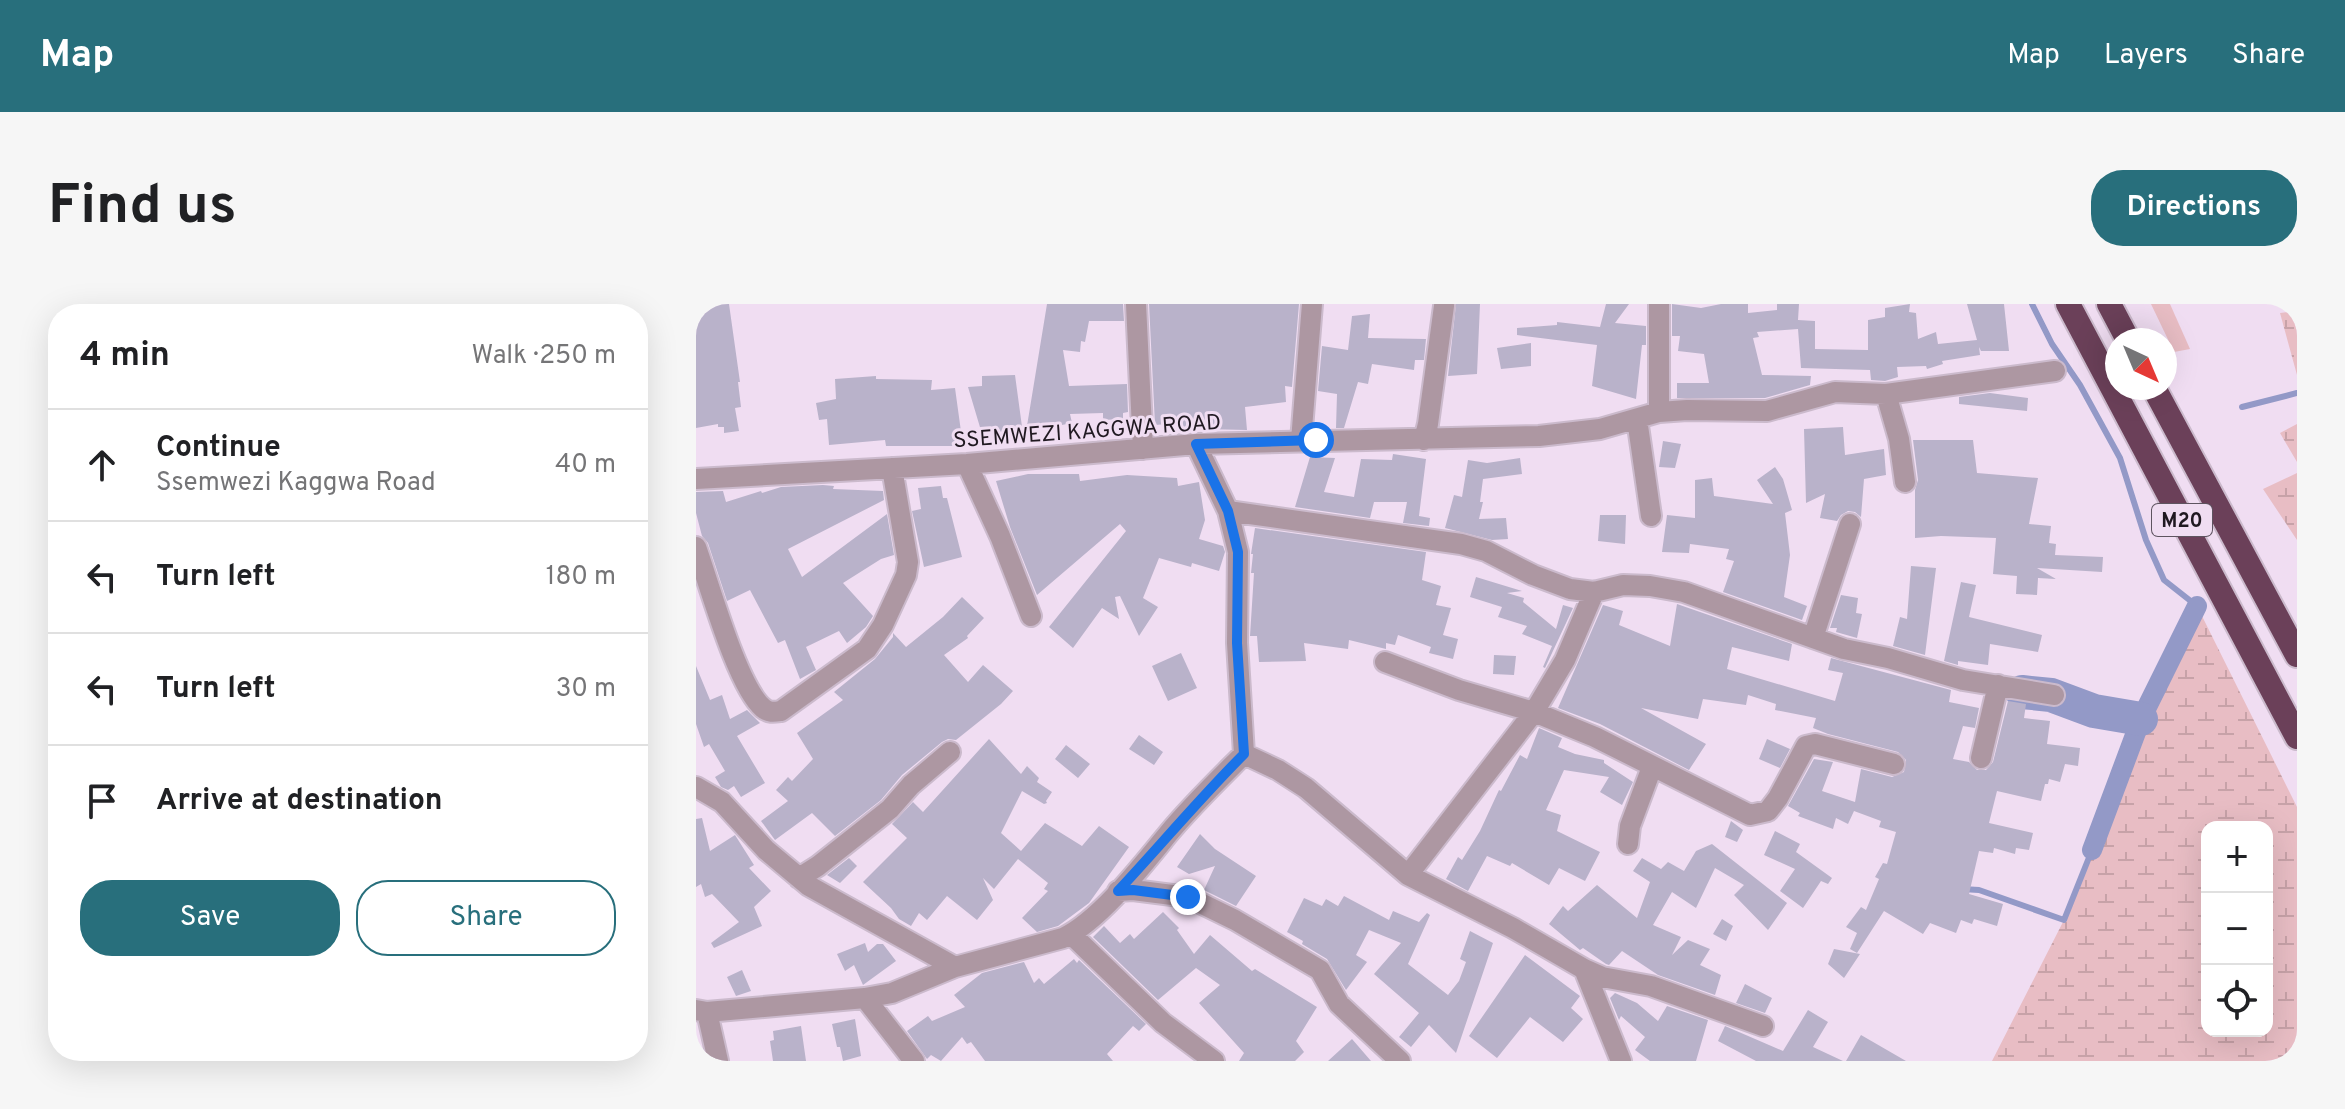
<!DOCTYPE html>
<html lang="en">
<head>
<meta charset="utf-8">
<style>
  body { margin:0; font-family:Overpass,sans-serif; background:#f6f6f6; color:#202124 }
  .controls { position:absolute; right:24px; bottom:24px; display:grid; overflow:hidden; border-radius:16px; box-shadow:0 8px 32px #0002 }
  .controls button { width:72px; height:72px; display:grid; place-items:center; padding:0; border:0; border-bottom:2px solid #e0e0e0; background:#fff; color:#202124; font:40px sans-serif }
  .compass { position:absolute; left:1409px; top:24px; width:72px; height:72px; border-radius:50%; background:#fff; box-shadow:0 8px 32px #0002; rotate:136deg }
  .stop { position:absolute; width:24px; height:24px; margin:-18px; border:6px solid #1a73e8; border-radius:50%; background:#fff }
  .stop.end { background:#1a73e8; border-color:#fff; box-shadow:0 2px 8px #0008 }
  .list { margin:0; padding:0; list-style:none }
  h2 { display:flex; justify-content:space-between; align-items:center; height:104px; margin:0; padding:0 32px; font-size:34px }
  h2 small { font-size:26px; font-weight:400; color:#757577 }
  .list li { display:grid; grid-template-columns:52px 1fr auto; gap:24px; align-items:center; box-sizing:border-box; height:112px; padding:0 32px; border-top:2px solid #e0e0e0 }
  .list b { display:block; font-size:30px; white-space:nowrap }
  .list p { margin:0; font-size:26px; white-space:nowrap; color:#757577 }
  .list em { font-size:26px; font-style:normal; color:#757577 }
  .actions { display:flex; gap:16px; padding:24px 32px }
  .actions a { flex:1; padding:18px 0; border:2px solid #286f7c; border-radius:32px; text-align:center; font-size:28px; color:#286f7c }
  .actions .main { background:#286f7c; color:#fff }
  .icon { flex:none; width:44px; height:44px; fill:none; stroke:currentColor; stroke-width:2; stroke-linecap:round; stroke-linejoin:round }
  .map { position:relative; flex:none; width:1601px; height:757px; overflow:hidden; border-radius:32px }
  header { display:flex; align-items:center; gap:48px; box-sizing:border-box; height:112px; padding:0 40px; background:#286f7c; color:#fff }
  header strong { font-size:38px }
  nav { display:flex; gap:44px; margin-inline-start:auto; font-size:28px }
  .intro { display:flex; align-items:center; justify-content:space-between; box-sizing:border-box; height:192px; padding:0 48px }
  h1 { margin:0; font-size:56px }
  .button { padding:20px 36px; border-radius:32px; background:#286f7c; color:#fff; font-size:28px; font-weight:700 }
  main { display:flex; gap:48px; padding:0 48px }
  aside { flex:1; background:#fff; border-radius:32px; box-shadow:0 8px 32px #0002 }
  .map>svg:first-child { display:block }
  .green { fill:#e8bdc4 }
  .wetland { fill:url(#wetland-marsh); fill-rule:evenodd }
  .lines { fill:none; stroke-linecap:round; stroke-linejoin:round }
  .stream { stroke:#9399c7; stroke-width:6 }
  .canal { stroke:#9399c7; stroke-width:20 }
  .river { stroke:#9399c7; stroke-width:34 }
  .building { fill:#b9b2ca }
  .minor-casing { stroke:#cbbacc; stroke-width:24 }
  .highway-casing { stroke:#cbbacc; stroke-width:28 }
  .minor { stroke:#ad97a2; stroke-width:20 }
  .highway { stroke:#6b4059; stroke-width:24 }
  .route { stroke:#1a73e8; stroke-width:10 }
  .labels { text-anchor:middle; stroke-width:6; stroke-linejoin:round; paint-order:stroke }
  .shield { fill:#f0ddf2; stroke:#5e5460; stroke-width:2 }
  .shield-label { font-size:20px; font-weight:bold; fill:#201921 }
  .street-label { font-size:22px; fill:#201921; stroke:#f0ddf2 }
</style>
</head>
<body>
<header>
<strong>Map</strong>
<nav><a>Map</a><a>Layers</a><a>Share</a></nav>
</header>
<div class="intro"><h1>Find us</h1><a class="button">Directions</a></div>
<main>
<aside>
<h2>4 min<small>Walk · 250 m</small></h2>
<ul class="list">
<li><svg class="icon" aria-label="ahead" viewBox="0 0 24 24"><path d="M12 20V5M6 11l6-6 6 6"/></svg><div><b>Continue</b><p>Ssemwezi Kaggwa Road</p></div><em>40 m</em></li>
<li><svg class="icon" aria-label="left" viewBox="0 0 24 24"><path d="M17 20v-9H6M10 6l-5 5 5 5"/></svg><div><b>Turn left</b></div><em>180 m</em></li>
<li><svg class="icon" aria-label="left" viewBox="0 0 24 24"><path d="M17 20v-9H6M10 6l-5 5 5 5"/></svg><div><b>Turn left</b></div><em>30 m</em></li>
<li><svg class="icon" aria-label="arrive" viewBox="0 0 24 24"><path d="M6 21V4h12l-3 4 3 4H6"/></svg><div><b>Arrive at destination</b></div></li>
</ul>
<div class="actions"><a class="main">Save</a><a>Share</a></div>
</aside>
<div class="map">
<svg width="1601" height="757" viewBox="0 0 1601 757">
  <defs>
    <pattern id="wetland-marsh" width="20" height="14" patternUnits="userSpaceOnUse" patternTransform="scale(2)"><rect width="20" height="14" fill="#e8bdc4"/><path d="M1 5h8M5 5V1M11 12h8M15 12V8" fill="none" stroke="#c7a2a8"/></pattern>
  </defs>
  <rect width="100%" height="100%" fill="#f0ddf2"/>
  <path class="green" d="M1455,0h19l20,45 -16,3z"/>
  <path class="wetland" d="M1601,7v64l-17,-62z
    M1601,120v38l-17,-29z
    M1601,169v67l-34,-51z
    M1501,302l100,201v254h-305l72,-141 53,-136zM1511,523h60v204h-60z"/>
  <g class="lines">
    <path class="stream" d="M1336,0l20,40 28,41 40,73 26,82 18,40 33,26
      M1546,103l55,-14
      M1266,585l17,1 85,30 28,-70"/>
    <path class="canal" d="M1396,546l49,-131 56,-113"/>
    <path class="river" d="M1326,388l29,3 43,16 47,8"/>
  </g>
  <path class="building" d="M0,0h33l11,78h-2l3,25 -6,1 4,23 -15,2v-6h-6v-3l-22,4z
    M351,0h76l1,17h-35l-4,21 -4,-1 -1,11 -17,-2 6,36 58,-2 1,28 -5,1v6l-20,1v-7l-33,1 2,9 -46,9z
    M453,0h150l-7,83 -7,-1 1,16 -41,5 2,23 -44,-1v-4l-23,2v-4l-25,2z
    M760,0h24l-3,70 -29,2z
    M910,0h23l-14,19 31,3v19h-4l-6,54 -44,-13 5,-41 -80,-10v-7l40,-3v-3l43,5z
    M976,0l29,4 20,-4h27v9l29,-3v-6h22l-1,16 17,1v28l53,1v-30l17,-3v-9l25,-4 -1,8 7,1 2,26 18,-7 2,12 39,-4 -10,-36h37l5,47h-28l-2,-4 1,8 -38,6 1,3 -16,5 -1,-3 -29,1 1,10 -13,4 -14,-1 -1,-10 -69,-2 -3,-39 -41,3 2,5 -6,1 9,37 49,1 -1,9 -45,13h-88v-15h32l-5,-29 -26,-3 2,-15h-8z
    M674,10l-2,24 58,1 -2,21h-9l-1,10 -42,-6 -4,20 -10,-2 -14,46h-8l1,-34 -19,-3 4,-45 26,4 4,-34z
    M835,39v23l-30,3 -4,-21z
    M319,71l8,59h-41l-14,-47 14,-1v-10z
    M180,72v3l56,1 -1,10 24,-2 8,58h-77l-1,-6 -56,5 -2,-26 -8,1 -3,-17 20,-4 -1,-20z
    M1294,89l38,5 -1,13 -68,-7v-7z
    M1147,123l2,28 39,-6 2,26 -22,4 -3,38 -6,-5 -7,-1 -7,4 -4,6 -17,-3 5,-24 -19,9 -2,-74z
    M1217,136h60l4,33 61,5 -9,46 22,2 -2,17 7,1 -1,11 48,2 -1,15 -65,-4 19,11 -18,-1 -1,17 -21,-1 1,-18 -24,-2 3,-36 -55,-2 -26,2v-48l3,-10z
    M967,137l18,3 -6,24 -16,-1z
    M697,150l33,5 -7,57 11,2 -1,8 -26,-3 4,-21h-33l-4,16 -75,-11 15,-50 25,1 -11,34 30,5 7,-38 31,1z
    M824,154l2,16 -39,5 -3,23h3l-4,17 27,-1 2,21 -16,1 -47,-12 9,-33 8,2 6,-37 19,3z
    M1079,163l8,12 9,31 -7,3 5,42 -6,42 23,9 -5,14 -79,-28 11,-31 -8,-2 3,-10 -39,-5 -1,9 -27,-1 5,-37 28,3v-38l17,-2 2,18 59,8 -16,-24z
    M332,170h51l1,7 47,-6 50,3 1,8 21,-4 6,38 -6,19 24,7 2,6 -6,19 -27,-8 -1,4 -32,-9 -16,40 15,9 -19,29 -19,-40 -5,1 4,22 -17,-11 -29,40 -24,-21 77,-96 -6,-7 -83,71 -27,-68 -14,-46z
    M127,181l11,1 -1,3 50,2 1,9 -96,49 14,28 85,-63 7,41 -13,4 -38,24 30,33 -7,11 -19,16 -8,-12 -33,16 10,23 -16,9 -15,-39 -7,3 -28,-53 -23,11 -19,-58 -6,-7 -6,-23v-21l27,-1 3,11 35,-11 1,2 19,-6z
    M245,182l2,12h4l15,59 -38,10 -12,-56 9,-2 -3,-21z
    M904,211h26l-1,29 -27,-3z
    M559,224l171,24 -4,28 19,6 -5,19 15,3 -8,27 15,4 -5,20 -24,-6 2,-6 -33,-12 -3,10 -9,-2v6l-37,-9 -1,9 -44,-6 2,18 -47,1 -2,-26h-7l4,-63h-3l2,-19h-2z
    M1215,262l25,2 -11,87 -32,-9 7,-29 7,2z
    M780,273l46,14 -15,2 17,5 -1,4 33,27 7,-24 10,3 -28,60 -2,-1 9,-21 -30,-12 5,-8 -29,-9 4,-10 -32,-10z
    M1265,278l15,3 -7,32 73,18 -4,17 -48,-8 -2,21 -30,-4v4l-14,-4z
    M1145,291l17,3 -2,15 6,1 -5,24 -21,-6 1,-4h-7z
    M266,293l22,21 -17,18 1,2 -24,17 24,27 15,-17 30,26 -12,13 -45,36 -8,-1 -6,3 -40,33 -21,25 -46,36 -23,-23 -37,27 -14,-19 27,-20 -12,-11 12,-13 4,4 21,-22 -16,-26 46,-33 -9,-8 41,-33 18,-22v-4l13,14 37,-30z
    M981,300l115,40 -3,17 -57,-14 -5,22 108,32 8,-28 -15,-3 3,-12 120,32 -2,12 30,6 -4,20 -12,-2 -10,33 16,3 8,8h9l7,-8 15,-61 18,3 -2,14 26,3 -3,23 33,4 -2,18 -13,-2 -5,18 -11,-3 -1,5h-3l-4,17 -44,-10 -8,32 44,10 -4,17 -13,-2 -1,6 -21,-6 -1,5 -14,-2 -10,43 34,10 -6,22 -23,-7 -2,5 -11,-4 -5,13 -26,-10 -7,11 -39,-23 -27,42 -7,-4 7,-16 -11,-6 15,-20 5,3 13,-31 -4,-2 8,-14 4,1 9,-32 -17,-5 2,-6 -27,-10 -6,13 -12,-6 -3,11 -35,-13 2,-3 -12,-7 26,-47 19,3 -11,29 33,11 6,-33 31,8 12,-5 2,-12 -8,-8 -70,-18 -15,-6 3,-10 -41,-8 1,-6 -28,-9 -2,10 -43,-6 -5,20 -57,-11 65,36 -17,26 -89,-46 -42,-16 45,-103 20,6 -4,14 51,21z
    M485,349l16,35 -29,13 -16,-35z
    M798,351l22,1 -2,19 -21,-1z
    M0,362l14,34 12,-5 8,24 17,-9 13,13 -23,13 28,47 -24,14 -7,-11 -6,4 -7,-3 -6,-10 10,-6 -16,-27 -5,3 -8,-23z
    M843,424l23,10 -4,9 17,7 29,6v3l29,19 -11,23 -22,-13 9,-15 -45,-7 -18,40 15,5 -4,16 43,21 -15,29 -26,-13 -10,17 -37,-22 -2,3 -23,-10 -19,35 -22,-12 12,-22 4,3 18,-29 19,-41 2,1 19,-36 7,4z
    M443,431l24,17 -9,13 -25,-16z
    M293,435l32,35 6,-8 12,12 -2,4 15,10 -6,9 1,2 -3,1 -22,-13 -21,42 20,18 24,-28 37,23 17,-20 30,21 -40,56 -31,23 -21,6 -15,-14 26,-27 -4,-2 4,-6 -30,-24 -24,30 -11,-11 10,22 -16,20 -30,-24 -20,24 -8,-7 -8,13 -12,-7 -8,-11 -28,-26 44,-44 -15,-14 21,-22 10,10z
    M1071,435l23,10 -10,19 -21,-9z
    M370,441l24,19 -12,14 -23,-19z
    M6,514l8,33 25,-16 19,30 -5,3 22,23 -17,16 8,19 -48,22 -3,-5 28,-21 -27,-28 -7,3 -4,-13 -5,3v-68z
    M1035,517l12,9 -6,12 -12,-5z
    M1079,527l25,13 -4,8 36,26 -4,6 -7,-3 -18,27 -23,-17 15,-22 -31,-14z
    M504,530l15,15 41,27 -20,30 -32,-16 11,-24 -26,8 -12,-7z
    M1016,540l75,59 -19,27 -34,-35 10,-10 -29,-17 -19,40 -24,-16 -19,33 28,12 -9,18 16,-15 22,9 -10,16 21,10 -6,20 -57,-20 -36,-24 -13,14 -3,-1 -23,-16 -3,2 -31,-26 14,-18 5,5 29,-26 40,33 13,-36 -17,-11 9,-13 19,11 7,-7 16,9 12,-20z
    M153,554l8,8 -17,17 -13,-8z
    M648,592l45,24 4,-9 26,11 8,-9 3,2 -22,49 40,31 11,-14 7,-19 -6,-3 10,-28 23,12 -37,110 -27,-28 -18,22 -12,-10 20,-24 -45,-39 27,-31 -32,-13 -13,25 11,7 -21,28 -19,-31 -25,-15 1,-3 -16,-9 17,-34 18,8 4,-7 12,7z
    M467,608l16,16 -2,2 17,24 16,-19 42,36 3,-2 62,38 -21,34 8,11 -9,9h-56l5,-8 -45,-50 21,-18 -24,-17 -38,32 -65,-63 11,-11 16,17 10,-9 4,5z
    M1026,615l11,7 -7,15 -13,-7z
    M169,639l3,9 9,-8h6l13,17 -33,24 -9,-20 -9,6 -8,-17z
    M1138,645l26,5 -16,24 -16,-14z
    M829,651l55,41 -9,12 12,11 -20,23 -33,-25 -33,41 -28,-22z
    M378,655l3,4 2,-3 67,64 -7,7 -6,-5 -26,28 6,7h-128l-14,-19 -4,2 -5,-7 -21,24 -10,-6 -4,4 -20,-28 21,-15 4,5 33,-14 -11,-12 28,-22 42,-11 10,21 5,-5 5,6z
    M46,666l9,21 -15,5 -9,-19z
    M1049,680l27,14 -7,15 -29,-10z
    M919,689l22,10 21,18 9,-15 41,14 -12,41h-46l-15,-11 10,-13 -24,-21 -2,4 -9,-22z
    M1112,706l20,12 -15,25 30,14h-87l-38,-20 7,-15 58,25z
    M159,715l6,37 -18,5 -3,-14h-3l-5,-23z
    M105,722l5,35h-33l-3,-20 4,-1 -1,-9z
    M1165,731l45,26h-60z
    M656,735l19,22h-43z"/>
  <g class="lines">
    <g class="minor-casing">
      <path id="minor" d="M440,0l7,145
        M1190,90l13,45 6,43
        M963,108v-108
        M941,115l14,97
        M728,136l4,-16 16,-118
        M605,137l11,-137
        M271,160l33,72 31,80
        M0,175l271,-15 229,-20 343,-8 61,-7 59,-17 28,-2 80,1 68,-19 51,2 169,-23
        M532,207l233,33 25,7 47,24 37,14 24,3 29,-7 27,1 34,6 160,57 44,9 75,22 91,15
        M0,243c13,36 41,139 67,161 6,5 11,4 18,3l86,-62 16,-24 23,-50 2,-13 -16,-94
        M1117,334l37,-114
        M689,358l74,28 75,22 61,25 155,78 18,-4 10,-13 28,-52 9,-2 79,20
        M548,450l34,16 28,18 102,87 105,53 71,41 18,8 49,9 112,40
        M1285,454l17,-73
        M0,483l26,15 44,48 43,36 146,81
        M932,540l2,-18 22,-59
        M712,571l126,-163 31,-52 29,-68
        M103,574l19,-12 72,-57 21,-24 39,-33
        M422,587l15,-1 55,7 47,23 85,50 19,34 61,57
        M375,630l92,89 51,38
        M888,665l37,92
        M169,694l49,63
        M0,706l11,2 158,-14 27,-5 63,-26 108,-29c36,-17 79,-72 105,-104 23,-28 50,-54 76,-80l-7,-111 1,-91 -10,-41 -32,-67
        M11,708l11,49"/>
    </g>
    <g class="highway-casing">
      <path id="highway" d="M1372,0l229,433
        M1413,0l19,36
        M1458,84l143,267"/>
    </g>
    <use href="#minor" class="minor"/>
    <use href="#highway" class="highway"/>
  </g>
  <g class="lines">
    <path class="route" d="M492,593l-55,-7 -15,1c42,-45 82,-93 126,-137l-7,-111 1,-91 -10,-41 -32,-67 120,-4"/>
  </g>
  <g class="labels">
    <rect class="shield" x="1456" y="200" width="60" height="32" rx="6"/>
    <g class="shield-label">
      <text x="1486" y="223">M20</text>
    </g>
    <g class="street-label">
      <text transform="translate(391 126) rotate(-4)" y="8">SSEMWEZI KAGGWA ROAD</text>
    </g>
  </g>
</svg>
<div class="controls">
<button>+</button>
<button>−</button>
<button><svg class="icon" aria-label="locate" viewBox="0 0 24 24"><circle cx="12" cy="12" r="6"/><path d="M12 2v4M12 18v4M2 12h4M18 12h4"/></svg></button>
</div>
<svg class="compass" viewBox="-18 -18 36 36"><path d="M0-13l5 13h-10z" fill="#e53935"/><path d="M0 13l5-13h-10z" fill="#757577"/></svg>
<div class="stop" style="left:620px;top:136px"></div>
<div class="stop end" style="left:492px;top:593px"></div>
</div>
</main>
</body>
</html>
